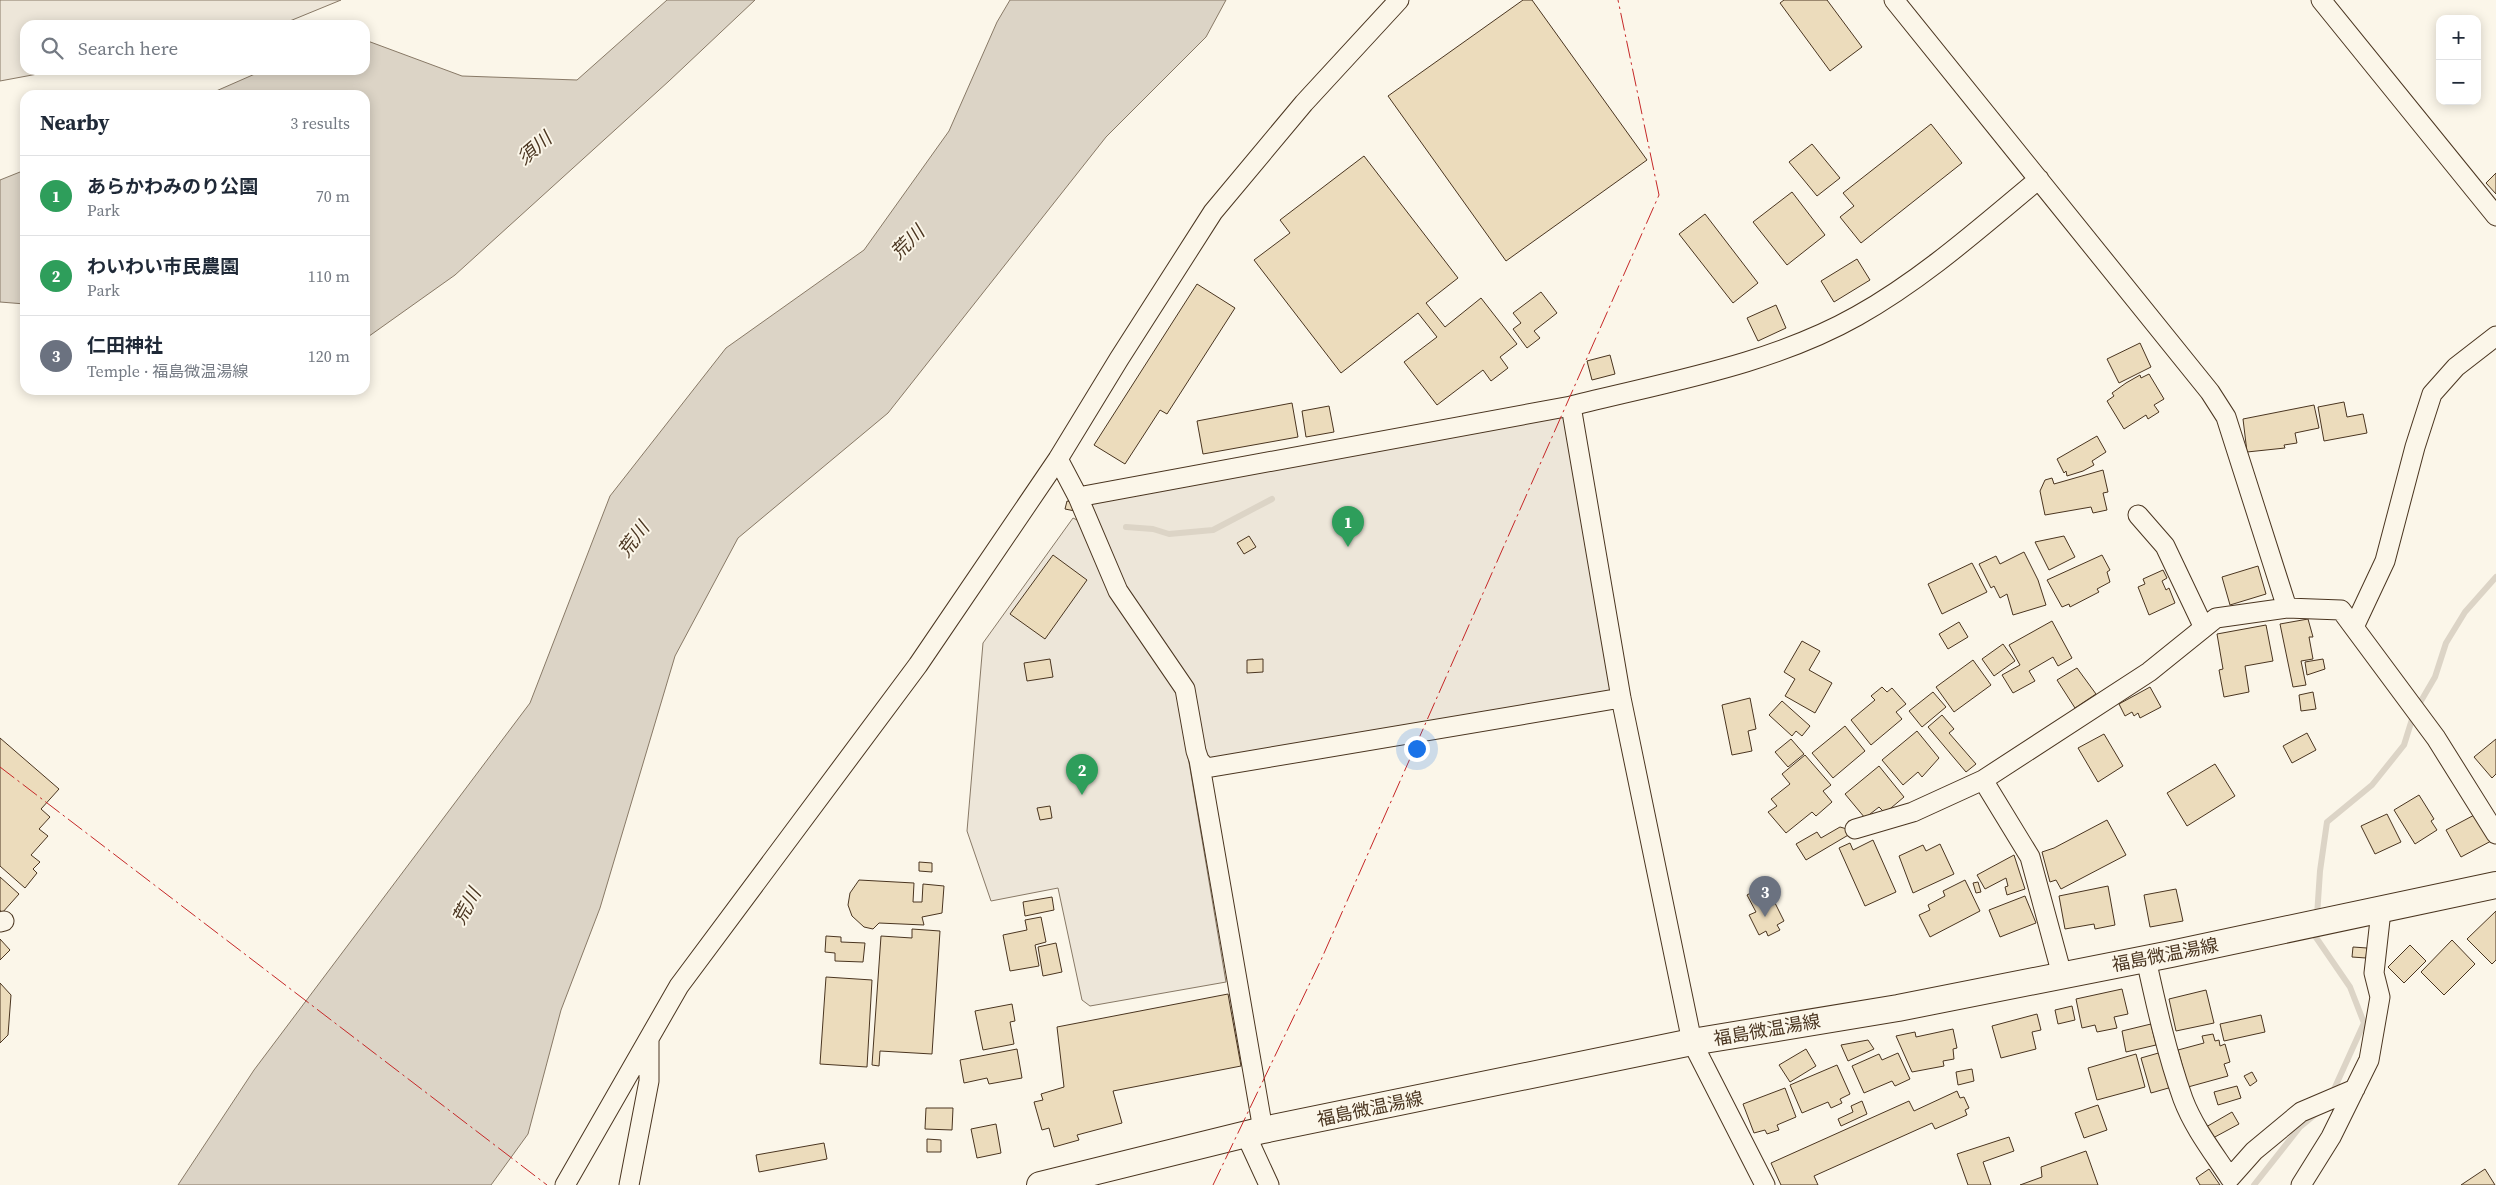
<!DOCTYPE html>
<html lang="en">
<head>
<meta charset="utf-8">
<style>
  body { margin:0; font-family:"Source Serif 4","Noto Sans JP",serif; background:#f6f6f7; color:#1f2937 }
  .controls { position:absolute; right:15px; top:15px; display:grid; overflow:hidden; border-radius:10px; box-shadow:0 2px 12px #0003 }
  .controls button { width:45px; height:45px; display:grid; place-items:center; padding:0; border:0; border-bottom:1px solid #e0e1e3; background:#fff; color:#1f2937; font:25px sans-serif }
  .you { position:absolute; left:1416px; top:748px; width:18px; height:18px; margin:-12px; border:4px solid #fff; border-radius:50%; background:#1a73e8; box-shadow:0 0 0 8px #1a73e833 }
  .badge { display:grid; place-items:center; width:32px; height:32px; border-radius:50%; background:#c62828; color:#fff; font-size:16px; font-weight:700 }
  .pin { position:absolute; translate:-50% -41px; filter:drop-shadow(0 1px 2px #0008) }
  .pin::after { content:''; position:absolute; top:26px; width:18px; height:15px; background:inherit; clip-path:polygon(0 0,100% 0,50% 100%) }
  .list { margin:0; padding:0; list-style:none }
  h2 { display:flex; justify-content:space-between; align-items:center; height:65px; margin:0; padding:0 20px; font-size:21px }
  h2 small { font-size:16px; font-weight:400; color:#747a83 }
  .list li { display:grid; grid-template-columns:32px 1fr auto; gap:15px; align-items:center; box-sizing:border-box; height:80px; padding:0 20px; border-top:1px solid #e0e1e3 }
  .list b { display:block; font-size:19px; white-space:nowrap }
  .list p { margin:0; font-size:16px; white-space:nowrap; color:#747a83 }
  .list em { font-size:16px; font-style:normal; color:#747a83 }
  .icon { flex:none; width:28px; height:28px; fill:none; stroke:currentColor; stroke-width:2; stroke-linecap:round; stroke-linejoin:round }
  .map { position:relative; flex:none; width:2496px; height:1185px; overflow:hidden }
  .search { position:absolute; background:#fff; box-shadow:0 2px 12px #0003; left:20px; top:20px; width:350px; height:55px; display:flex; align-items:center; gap:12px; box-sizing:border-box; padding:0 18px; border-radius:15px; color:#747a83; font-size:19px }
  .panel { position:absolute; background:#fff; box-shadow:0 2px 12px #0003; left:20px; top:90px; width:350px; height:305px; border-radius:15px }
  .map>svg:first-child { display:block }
  .green { fill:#ede6d9; stroke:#887966 }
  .water { fill:#dcd4c6; stroke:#887966 }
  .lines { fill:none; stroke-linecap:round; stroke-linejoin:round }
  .stream { stroke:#dcd4c6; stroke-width:6 }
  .building { fill:#ecdcbc; stroke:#4a3520 }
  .minor-casing { stroke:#4a3520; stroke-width:21 }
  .secondary-casing { stroke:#4a3520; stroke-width:28 }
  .minor { stroke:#fbf6e9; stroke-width:19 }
  .secondary { stroke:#fbf6e9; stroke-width:26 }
  .power { stroke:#c62828; stroke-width:1; stroke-dasharray:18 4 2.5 4; stroke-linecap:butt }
  .labels { text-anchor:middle; stroke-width:4; stroke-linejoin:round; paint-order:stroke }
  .street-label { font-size:18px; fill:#4a3520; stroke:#fbf6e9 }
  .water-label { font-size:19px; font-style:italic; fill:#4a3520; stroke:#fbf6e9 }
</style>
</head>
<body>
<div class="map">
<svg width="2496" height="1185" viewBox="0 0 2496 1185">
  <rect width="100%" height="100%" fill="#fbf6e9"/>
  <path class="green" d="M0,0h341l-61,25h-255v45h34l-59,11z
    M1567,412l49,281 -408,69 -5,-5 -14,-75 -64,-89 -40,-91z
    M1073,518l8,4 96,169 49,291 -136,24 -8,-6 -24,-112 -67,13 -24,-70 16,-188z"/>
  <path class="water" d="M667,0h88l-86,81 -214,194 -90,64v-244h-158l57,-25h101v-30l97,36 115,4z
    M1010,0h216l-20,37 -100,100 -218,276 -150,125 -63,118 -75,252 -39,102 -33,124 -37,51h-313l76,-115 276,-367 80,-207 116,-148 138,-98 85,-119 48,-109z
    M25,170v134l-25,-2v-122z"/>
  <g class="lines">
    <path class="stream" d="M1126,527l27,2 16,5 44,-4 59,-31
      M2317,916l3,-45 7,-49 45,-37 32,-40 10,-32 21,-36 11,-34 19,-31 31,-35
      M2316,929l-1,7 35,51 14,36 -33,73
      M2254,1185l46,-58 17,-14"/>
  </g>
  <path class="building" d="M1523,0h9l115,160 -141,101 -118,-165z
    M1784,0h43l35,47 -32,24 -50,-68z
    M1931,124l31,39 -101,80 -21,-26 14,-11 -11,-13z
    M1812,144l28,34 -23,18 -28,-34z
    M1364,156l94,122 -32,25 19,24 36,-29 36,46 -17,13 8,11 -17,13 -8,-11 -46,35 -33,-43 33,-25 -19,-24 -77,60 -87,-113 36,-27 -10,-13z
    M2496,173v21l-10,-11z
    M1792,192l33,43 -38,30 -34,-43z
    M1705,214l53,69 -25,20 -54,-69z
    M1857,259l13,21 -36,22 -13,-21z
    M1197,284l38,24 -68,106 -7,-4 -35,54 -31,-19z
    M1541,292l16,21 -23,18 6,7 -13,10 -14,-19 8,-6 -8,-10z
    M1776,305l10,23 -28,13 -11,-23z
    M2140,343l11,24 -32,16 -12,-24z
    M1610,355l5,19 -23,6 -5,-19z
    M2149,374l15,25 -10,6 5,7 -11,7 -2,-4 -22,14 -17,-28 7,-5 -2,-3 14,-10 14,-8 1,3z
    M2344,402l3,15 16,-3 4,19 -43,8 -6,-34z
    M1292,403l6,34 -95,17 -6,-33z
    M2314,405l5,23 -24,5 2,10 -13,2 1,3 -38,4 -4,-33z
    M1329,406l5,26 -28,5 -4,-26z
    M2097,436l9,16 -14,9 2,4 -11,6 -16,5 -1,-5 -2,2 -7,-14z
    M2103,470l5,22 -5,1 4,17 -14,3 -2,-6 -46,8 -5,-24 5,-11 7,-2 2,6z
    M1067,501l10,2 -2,8 -10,-2z
    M1249,536l7,11 -12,7 -7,-11z
    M2064,536l11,21 -26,13 -14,-28z
    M2024,552l14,28 8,25 -33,10 -6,-21 -7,4 -6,-12 -3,2 -12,-24 17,-8 4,8z
    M1053,555l34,25 -42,59 -35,-25z
    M2102,555l8,15 -3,2 3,10 -13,7 2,3 -29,15 -1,-3 -7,3 -15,-27z
    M1972,563l15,29 -45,22 -14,-30z
    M2258,566l8,28 -36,11 -8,-28z
    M2163,570l4,8 -5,3 4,9 3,-2 6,15 -26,12 -11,-28 7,-3 -2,-5z
    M2308,619l5,18h-4l4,22 -12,2 5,24 -13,2 -13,-63z
    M2052,621l20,37 -14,8 -5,-9 -24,14 6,10 -22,12 -11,-18 18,-10 -11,-20z
    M1959,622l9,15 -20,12 -9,-15z
    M2266,625l7,36 -28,5 4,26 -25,5 -5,-27 4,-1 -6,-35z
    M1802,641l18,10 -11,19 23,13 -17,30 -30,-17 10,-17 -11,-7z
    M2003,644l12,17 -21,15 -12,-17z
    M1050,659l3,18 -26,4 -3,-18z
    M1263,659v13l-16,1v-13z
    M2323,659l2,10 -18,6 -2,-13z
    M1973,660l18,25 -37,27 -18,-25z
    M2077,668l19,26 -21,14 -18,-28z
    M1882,687l5,5 5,-4 14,16 -10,8 6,7 -31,26 -20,-25 24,-20 -4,-4z
    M2150,687l11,20 -21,11 -2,-5 -4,3 -2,-4 -7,4 -6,-12z
    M1933,692l13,15 -24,20 -13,-16z
    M2313,692l3,17 -15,2 -2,-16z
    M1750,698l6,31 -8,2 4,20 -20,4 -10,-50z
    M1782,701l28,25 -8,10 -6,-5 -4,5 -23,-21z
    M1942,715l12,14 -5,4 27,31 -10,8 -38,-45z
    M1845,726l20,25 -32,27 -21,-25z
    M1917,731l22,27 -17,19 -4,-5 -15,13 -21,-25z
    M2307,733l9,17 -24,13 -9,-17z
    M2104,734l19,32 -25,16 -20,-34z
    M0,738l59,51 -18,20 9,8 -11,12 9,7 -17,19 9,7 -7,7 4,4 -12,15 -25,-22z
    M1791,739l13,15 -16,13 -13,-15z
    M2496,739v35l-4,4 -18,-21z
    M1805,755l26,30 -8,6 9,11 -16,14 -4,-4 -26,21 -18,-21 9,-6 -6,-7 19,-15 -8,-10z
    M2215,764l20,32 -48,30 -20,-33z
    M1879,766l25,31 -19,16 -6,-6 -14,11 -20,-24z
    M2419,795l15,24 -3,2 6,9 -22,14 -21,-34z
    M1050,806l2,12 -12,2 -3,-12z
    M2478,813l15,27 -32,17 -15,-27z
    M2387,814l14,28 -26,12 -14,-28z
    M2107,820l19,35 -65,34 -5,-9 -6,2 -8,-30 12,-4z
    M1840,827l7,2 3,5 -44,26 -10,-16 21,-12 4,6z
    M1873,840l23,52 -31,14 -26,-58 11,-5 3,7z
    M1940,844l14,30 -41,19 -14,-37 24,-11 3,6z
    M2014,855l11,34 -18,6 -2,-8 3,-1 -2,-8 -21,11 -8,-14z
    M919,862l13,1v9l-13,-1z
    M0,877l19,17 -17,19 -2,-3z
    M859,880l55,3 -1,19h9l1,-18 21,2 -2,27 -20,4 2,8 -45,-2 -6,6 -9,-2 -12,-11 -4,-11 2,-12z
    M1965,880l15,31 -50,26 -11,-22 11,-5 -2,-5 17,-9 -2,-5z
    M1978,882l3,10 -5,1 -3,-10z
    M2108,886l7,39 -20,4 -1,-5 -29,5 -6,-33z
    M1758,889l9,16 7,-4 10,20 -7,4 3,5 -12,6 -2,-5 -7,4 -10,-20 7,-3 -9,-17z
    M2176,889l7,32 -33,6 -6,-32z
    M2025,896l11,27 -36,14 -11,-27z
    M1052,897l2,13 -29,6 -2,-14z
    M2496,911v49l-4,4 -25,-25z
    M1041,917l5,25 -11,3 4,21 -29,5 -7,-36 24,-5 -2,-10z
    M912,929l28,2 -8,123 -52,-3 -1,15 -7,-1 9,-129 31,2z
    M826,936l15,1v5l24,1 -2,19 -28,-1v-8l-10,-1z
    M0,939l10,11 -10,10z
    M2452,940l23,24 -31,31 -23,-23z
    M1056,943l6,29 -19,4 -5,-29z
    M2410,945l16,16 -22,22 -16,-16z
    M2353,947l14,1 -1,10 -14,-1z
    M826,977l46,3 -5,87 -47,-3z
    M0,983l11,12 -3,40 -8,8z
    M2122,989l6,25 -14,3 3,11 -20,4 -2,-7 -13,3 -6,-29z
    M2206,990l8,33 -38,8 -7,-32z
    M1228,994l13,72 -128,25 9,32 -45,12 2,5 -25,7 -5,-19 -7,2 -8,-28 9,-2 -2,-6 23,-7 -7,-60z
    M1012,1004l3,17 -5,1 4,22 -31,6 -8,-39z
    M2072,1006l3,14 -17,4 -3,-14z
    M2037,1014l4,16 -9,2 4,17 -35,9 -9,-32z
    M2261,1015l4,17 -41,9 -4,-17z
    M2151,1024l5,21 -30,7 -4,-21z
    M1953,1029l4,19 -4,1 1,10 -11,2 1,5 -32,6 -16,-36 19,-4 1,5z
    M2213,1034l2,7 4,-1 1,6 5,-2 5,18 -6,2 4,12 -40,11 -10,-37 26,-7 -2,-7z
    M1868,1040l6,9 -26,12 -7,-16z
    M1017,1049l5,29 -33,6 -2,-6 -23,5 -4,-23z
    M1806,1049l10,17 -26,16 -11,-17z
    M2162,1052l10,35 -21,6 -10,-35z
    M1898,1053l12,26 -15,7 -3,-5 -28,12 -12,-27 27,-12 3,6z
    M2136,1054l9,33 -48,13 -9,-32z
    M1837,1065l13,29 -10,5 2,4 -11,5 -3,-6 -26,11 -12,-28z
    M1972,1069l2,12 -16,4 -2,-13z
    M2252,1072l5,9 -7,5 -6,-10z
    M2237,1086l4,12 -23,7 -4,-13z
    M1785,1088l11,29 -19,8 2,5 -12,4 -2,-4 -11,3 -11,-29z
    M1957,1091l3,7 4,-1 5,11 -4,2 2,5 -32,14 -3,-6 -118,53 4,9h-37l-10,-22 138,-62 5,10z
    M1862,1101l5,13 -26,12 -3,-7 15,-7 -2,-6z
    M2098,1105l9,25 -23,8 -9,-25z
    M926,1108h27l-1,22 -27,-1z
    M2232,1112l7,12 -26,14 -7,-11z
    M996,1124l5,29 -24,5 -6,-29z
    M2009,1137l5,14 -31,11 8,23h-23l-11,-31z
    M927,1139l14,1v12h-14z
    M824,1143l3,16 -68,13 -3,-17z
    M2086,1151l12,34h-78l22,-8 -1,-10z
    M2209,1169l11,16h-20l-4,-7z
    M2485,1169l10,16h-34z"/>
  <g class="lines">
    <g class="minor-casing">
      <path id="minor" d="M1894,0l316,392 16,25 61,191
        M2321,0l175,216
        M1571,406c95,-24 199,-41 286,-90 66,-37 123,-88 182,-137
        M1058,459l20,38 493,-91 50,292 71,344 73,143
        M1078,497l40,94 67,98 11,62 3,9 7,8 415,-70
        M2138,515l27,31 39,82
        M2354,627l31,-66 30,-114 17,-53 24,-27 40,-31
        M1199,760l64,370
        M1983,780l47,77 32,118
        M1855,829l58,-17 70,-32 166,-108 67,-54 71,-10 54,2 95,128 60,96
        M0,922l4,-1
        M2146,959c10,46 21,95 37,140 11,29 30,53 47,79l24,-27 47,-39 54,-23
        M1246,1135l23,50
        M565,1185l114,-199 239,-321 140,-206 61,-100 94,-147 91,-109 95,-103
        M629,1185l20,-104v-40
        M2301,1185l30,-48 38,-77 11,-63 -6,-24 7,-62"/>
    </g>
    <g class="secondary-casing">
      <path id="secondary" d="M1040,1185l223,-55 429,-88 206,-34 273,-54 325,-69"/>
    </g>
    <use href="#minor" class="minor"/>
    <use href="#secondary" class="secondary"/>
    <path class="power" d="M0,767l547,418
      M1213,1185l108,-225 338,-765 -41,-195"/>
  </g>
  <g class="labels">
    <g class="street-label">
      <text transform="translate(2165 955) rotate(-11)" y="6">福島微温湯線</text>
      <text transform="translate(1767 1030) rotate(-10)" y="6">福島微温湯線</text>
      <text transform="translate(1370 1109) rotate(-12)" y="6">福島微温湯線</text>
    </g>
    <g class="water-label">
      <text transform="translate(534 148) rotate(-41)" y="7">須川</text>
      <text transform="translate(907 242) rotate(-45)" y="7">荒川</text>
      <text transform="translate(633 539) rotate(-53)" y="7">荒川</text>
      <text transform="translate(466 906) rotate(-61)" y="7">荒川</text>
    </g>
  </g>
</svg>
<div class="controls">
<button>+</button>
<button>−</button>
</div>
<div class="you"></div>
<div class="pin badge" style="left:1348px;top:547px;background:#2e9e5b">1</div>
<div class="pin badge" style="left:1082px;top:795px;background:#2e9e5b">2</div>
<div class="pin badge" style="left:1765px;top:917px;background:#6b7280">3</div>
<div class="search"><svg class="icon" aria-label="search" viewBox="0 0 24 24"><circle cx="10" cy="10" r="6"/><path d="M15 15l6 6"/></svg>Search here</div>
<section class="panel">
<h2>Nearby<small>3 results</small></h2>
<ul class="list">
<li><span class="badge" style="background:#2e9e5b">1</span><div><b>あらかわみのり公園</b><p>Park</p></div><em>70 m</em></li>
<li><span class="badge" style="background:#2e9e5b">2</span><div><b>わいわい市民農園</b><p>Park</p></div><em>110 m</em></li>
<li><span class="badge" style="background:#6b7280">3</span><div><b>仁田神社</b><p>Temple · 福島微温湯線</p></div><em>120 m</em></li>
</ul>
</section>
</div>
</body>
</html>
